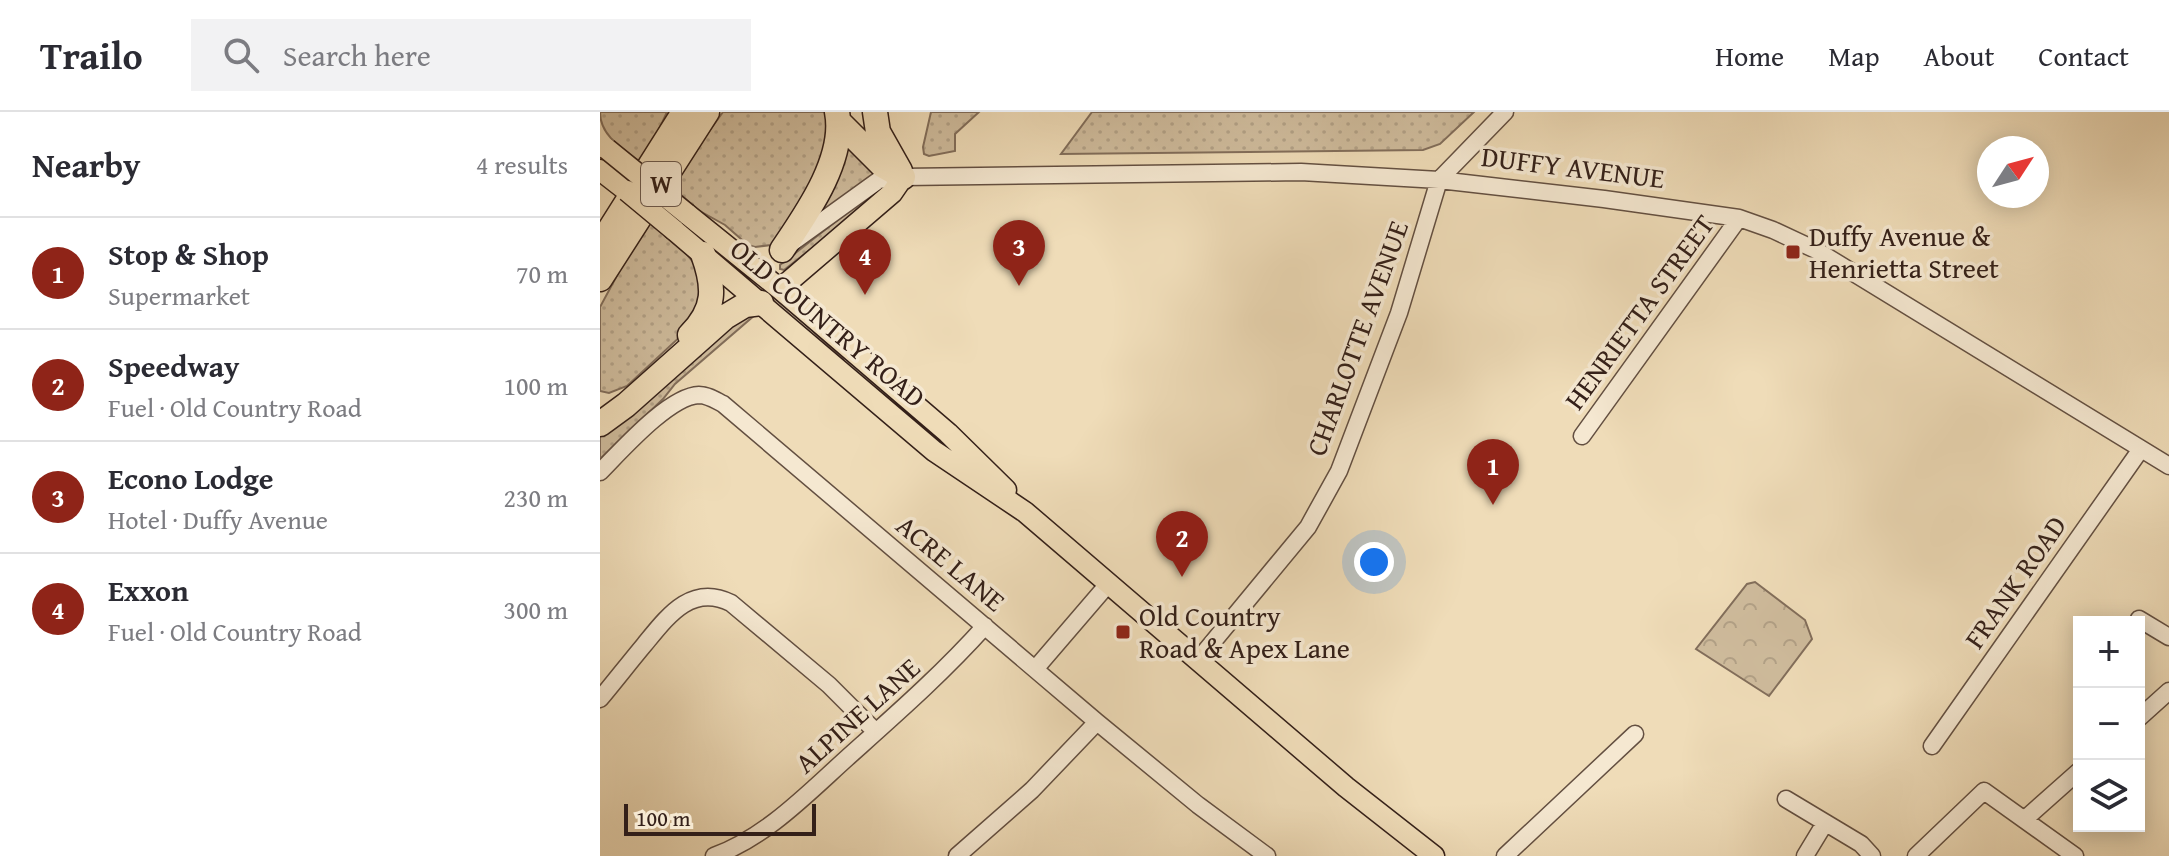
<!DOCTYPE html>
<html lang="en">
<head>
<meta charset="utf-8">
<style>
  body { margin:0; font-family:"Gentium Book Plus",serif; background:#f2f2f3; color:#2b2b33 }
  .controls { position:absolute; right:24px; bottom:24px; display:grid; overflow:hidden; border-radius:0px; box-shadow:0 4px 20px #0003 }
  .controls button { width:72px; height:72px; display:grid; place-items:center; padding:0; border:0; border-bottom:2px solid #e1e1e2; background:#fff; color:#2b2b33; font:40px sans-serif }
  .compass { position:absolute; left:1377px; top:24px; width:72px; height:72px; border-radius:50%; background:#fff; box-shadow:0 4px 20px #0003; rotate:54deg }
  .scale { position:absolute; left:24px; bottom:20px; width:192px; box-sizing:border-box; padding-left:8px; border:4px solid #342019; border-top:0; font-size:22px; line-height:28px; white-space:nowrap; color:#342019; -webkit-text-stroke:6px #f5e8d1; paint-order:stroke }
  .you { position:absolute; left:774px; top:450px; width:28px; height:28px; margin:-20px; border:6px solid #fff; border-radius:50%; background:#1a73e8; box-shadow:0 0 0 12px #1a73e833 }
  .badge { display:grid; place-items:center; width:52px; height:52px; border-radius:50%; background:#8f2418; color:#fff; font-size:26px; font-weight:700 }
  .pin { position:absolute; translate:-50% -66px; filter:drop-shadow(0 2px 4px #0008) }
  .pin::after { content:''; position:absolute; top:42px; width:28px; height:24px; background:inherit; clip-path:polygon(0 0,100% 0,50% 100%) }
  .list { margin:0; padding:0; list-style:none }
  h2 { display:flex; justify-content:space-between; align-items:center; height:104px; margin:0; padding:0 32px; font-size:34px }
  h2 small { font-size:26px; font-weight:400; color:#7c7c81 }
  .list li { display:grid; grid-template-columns:52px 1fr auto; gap:24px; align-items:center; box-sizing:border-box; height:112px; padding:0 32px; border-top:2px solid #e1e1e2 }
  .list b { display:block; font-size:30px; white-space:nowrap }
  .list p { margin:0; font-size:26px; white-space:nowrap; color:#7c7c81 }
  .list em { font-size:26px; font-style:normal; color:#7c7c81 }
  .icon { flex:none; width:44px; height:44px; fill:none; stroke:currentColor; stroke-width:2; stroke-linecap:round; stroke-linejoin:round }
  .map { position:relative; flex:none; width:1569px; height:744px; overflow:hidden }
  header { display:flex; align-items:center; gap:48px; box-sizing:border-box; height:112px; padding:0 40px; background:#fff; border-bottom:2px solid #e1e1e2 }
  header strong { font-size:38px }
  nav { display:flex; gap:44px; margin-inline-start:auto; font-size:28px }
  .search { width:560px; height:72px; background:#f2f2f3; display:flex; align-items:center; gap:20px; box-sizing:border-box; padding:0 28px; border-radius:0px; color:#7c7c81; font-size:30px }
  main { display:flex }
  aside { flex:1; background:#fff }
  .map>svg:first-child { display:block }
  .grass { fill:url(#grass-dots); stroke:#826e5b; stroke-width:2 }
  .forest { fill:url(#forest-crowns); stroke:#826e5b; stroke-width:2 }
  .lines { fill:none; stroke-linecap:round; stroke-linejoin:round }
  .minor-casing { stroke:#634f41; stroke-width:19 }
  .major-casing { stroke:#342019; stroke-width:23 }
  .highway-casing { stroke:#342019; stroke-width:27 }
  .minor { stroke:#f5e8d1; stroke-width:16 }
  .major { stroke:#efdcb8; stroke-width:20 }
  .highway { stroke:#efdcb8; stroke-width:24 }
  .major-bridge-casing { stroke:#342019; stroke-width:23; stroke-linecap:butt }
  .major-bridge { stroke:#efdcb8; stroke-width:20 }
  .poi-dot { fill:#8f2418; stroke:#f5e8d1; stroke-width:3 }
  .labels { text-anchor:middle; stroke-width:7; stroke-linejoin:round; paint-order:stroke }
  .shield { fill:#f5e8d1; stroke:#6e5c50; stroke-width:2 }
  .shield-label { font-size:26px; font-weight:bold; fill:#342019 }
  .street-label { font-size:28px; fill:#342019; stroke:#f5e8d1 }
  .poi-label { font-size:28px; fill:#342019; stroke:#f5e8d1; text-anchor:start }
</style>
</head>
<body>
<header>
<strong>Trailo</strong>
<div class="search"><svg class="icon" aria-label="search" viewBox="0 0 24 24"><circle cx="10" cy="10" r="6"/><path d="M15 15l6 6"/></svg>Search here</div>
<nav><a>Home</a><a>Map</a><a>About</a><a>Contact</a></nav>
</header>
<main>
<aside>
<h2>Nearby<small>4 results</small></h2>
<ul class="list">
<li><span class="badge">1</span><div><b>Stop &amp; Shop</b><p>Supermarket</p></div><em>70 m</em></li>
<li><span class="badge">2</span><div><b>Speedway</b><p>Fuel · Old Country Road</p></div><em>100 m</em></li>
<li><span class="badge">3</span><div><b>Econo Lodge</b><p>Hotel · Duffy Avenue</p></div><em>230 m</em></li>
<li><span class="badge">4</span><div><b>Exxon</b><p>Fuel · Old Country Road</p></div><em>300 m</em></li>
</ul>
</aside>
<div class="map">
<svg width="1569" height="744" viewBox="0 0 1569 744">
  <defs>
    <pattern id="grass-dots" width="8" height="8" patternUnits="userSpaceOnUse" patternTransform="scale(2)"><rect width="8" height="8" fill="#cfbc9d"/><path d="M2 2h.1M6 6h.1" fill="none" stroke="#b2a187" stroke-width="1.8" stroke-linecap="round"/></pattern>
    <pattern id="forest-crowns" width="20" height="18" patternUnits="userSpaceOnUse" patternTransform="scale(2)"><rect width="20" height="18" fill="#cfbc9d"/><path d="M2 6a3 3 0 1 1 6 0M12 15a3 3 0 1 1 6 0" fill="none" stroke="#b2a187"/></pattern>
  </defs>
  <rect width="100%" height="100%" fill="#efdcb8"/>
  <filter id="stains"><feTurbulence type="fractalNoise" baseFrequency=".0025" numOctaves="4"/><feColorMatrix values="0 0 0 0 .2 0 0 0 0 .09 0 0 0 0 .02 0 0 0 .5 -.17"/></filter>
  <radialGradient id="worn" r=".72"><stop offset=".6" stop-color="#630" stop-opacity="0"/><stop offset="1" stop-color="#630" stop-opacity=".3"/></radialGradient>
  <path class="grass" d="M0,0h67l-24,52c-18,-14 -43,-27 -43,-52z
    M123,0h109l2,17 -28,77 -35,39 -16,2 -7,-2 -23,-20 -27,-15 -28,-25z
    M331,0h48l-24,22v17l-26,5 -5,-2 -1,-7z
    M492,0h382l-34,32 -17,6 -362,4z
    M248,32l30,27 -58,42 -1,-2z
    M285,71l3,6 -104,81 -4,-1v-4z
    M40,78c74,49 139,109 204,170l-69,-54z
    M47,108c29,24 44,31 60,67l-24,47 -56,52 -18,7 -9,-2v-84z
    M139,201l17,1 -81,70 -12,15 -63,60v-28z"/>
  <path class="forest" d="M1155,470l50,38 7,19 -43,57 -73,-47 51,-65z"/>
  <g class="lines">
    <g class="minor-casing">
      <path id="minor" d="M193,130l86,-62 24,-3 398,-5 138,8 165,19 135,19 34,12 43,20 353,216
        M982,324l157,-218
        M0,360c21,-21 69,-76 99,-77 9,0 16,5 24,9l374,318 101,83 69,51
        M1539,507l30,18
        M598,548l110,-133 31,-56 60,-158 40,-133 66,-68
        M436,556l73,-85
        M0,587c15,-18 29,-36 44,-54 23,-28 47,-62 87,-42l98,82 47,47
        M1539,606l30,-27
        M1332,634l209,-297
        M1186,687l75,45 11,12
        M1425,707l54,-48
        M114,744c52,-19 92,-61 133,-98 48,-43 95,-84 138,-132
        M357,744l75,-66 65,-68
        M905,744l130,-122
        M1205,744l20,-33
        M1316,744l68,-65 91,65"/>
    </g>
    <g class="major-casing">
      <path id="major" d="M0,58l27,21
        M87,102l93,75 168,144 58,57
        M74,118l260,221 91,61 321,275 88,69
        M180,177l112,-96 11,-16"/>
    </g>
    <g class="highway-casing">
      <path id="highway" d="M275,0l3,20 22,39
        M239,10l43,43 21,12
        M0,133l84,-133
        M182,138c25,-37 64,-92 55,-138
        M0,167l107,-167
        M90,223c26,-26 25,-48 13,-81
        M0,312l26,-19 99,-88 20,-12 16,-2"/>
    </g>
    <use href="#minor" class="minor"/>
    <use href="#major" class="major"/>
    <use href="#highway" class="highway"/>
    <g class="major-bridge-casing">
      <path id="major-bridge" d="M7,37l80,65
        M27,79l47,39"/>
    </g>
    <use href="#major-bridge" class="major-bridge"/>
  </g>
  <g class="poi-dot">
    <rect x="1185" y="132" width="16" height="16" rx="4"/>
    <rect x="515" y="512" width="16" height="16" rx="4"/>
  </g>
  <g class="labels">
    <rect class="shield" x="41" y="50" width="40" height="44" rx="6"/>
    <g class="shield-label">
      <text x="61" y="81">W</text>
    </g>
    <g class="street-label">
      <text transform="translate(973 55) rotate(7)" y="10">DUFFY AVENUE</text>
      <text transform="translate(1039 200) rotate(-54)" y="10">HENRIETTA STREET</text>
      <text transform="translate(228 211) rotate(40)" y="10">OLD COUNTRY ROAD</text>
      <text transform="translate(757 226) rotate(-70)" y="10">CHARLOTTE AVENUE</text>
      <text transform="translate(351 451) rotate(40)" y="10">ACRE LANE</text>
      <text transform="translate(1415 470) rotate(-55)" y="10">FRANK ROAD</text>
      <text transform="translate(257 603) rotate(-42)" y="10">ALPINE LANE</text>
    </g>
    <g class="poi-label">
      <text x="1209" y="134">Duffy Avenue &amp;<tspan x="1209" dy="32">Henrietta Street</tspan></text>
      <text x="539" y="514">Old Country<tspan x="539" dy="32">Road &amp; Apex Lane</tspan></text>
    </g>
  </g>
  <rect width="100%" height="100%" filter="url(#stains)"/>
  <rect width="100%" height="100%" fill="url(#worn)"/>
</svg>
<div class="controls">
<button>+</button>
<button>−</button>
<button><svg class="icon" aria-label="layers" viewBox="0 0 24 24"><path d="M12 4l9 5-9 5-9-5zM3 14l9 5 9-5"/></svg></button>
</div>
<svg class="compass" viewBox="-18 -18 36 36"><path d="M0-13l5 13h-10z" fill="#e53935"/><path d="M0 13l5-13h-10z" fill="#7c7c81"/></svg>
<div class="scale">100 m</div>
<div class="you"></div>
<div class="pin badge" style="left:893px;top:393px">1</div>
<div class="pin badge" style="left:582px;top:465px">2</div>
<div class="pin badge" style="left:419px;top:174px">3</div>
<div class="pin badge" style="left:265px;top:183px">4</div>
</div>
</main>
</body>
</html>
